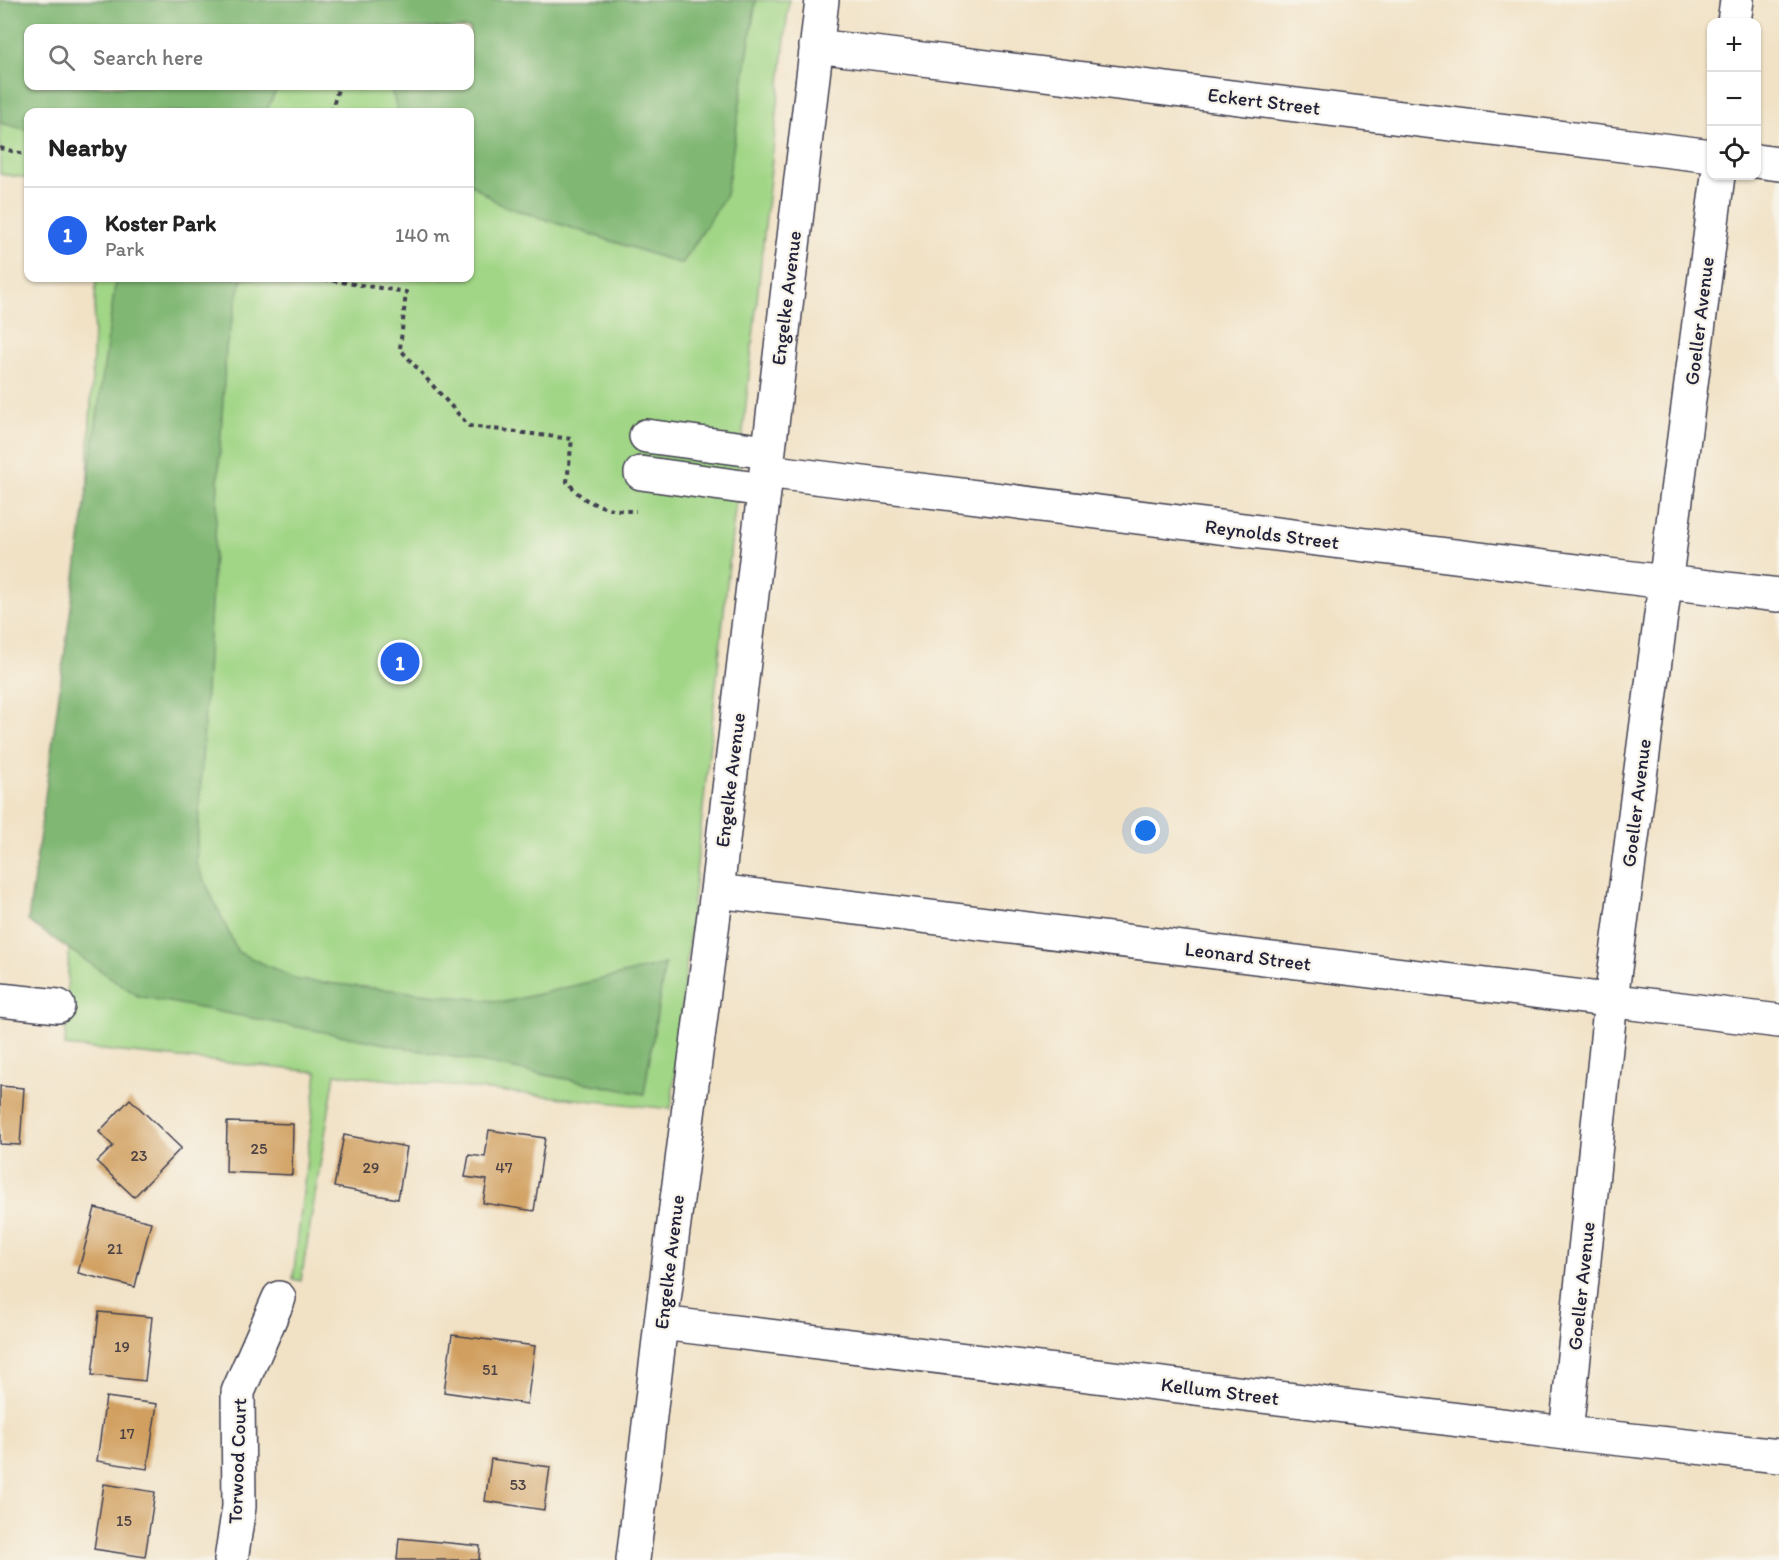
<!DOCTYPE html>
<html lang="en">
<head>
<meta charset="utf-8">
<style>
  body { margin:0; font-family:Itim,sans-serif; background:#f6f6f6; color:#222 }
  .controls { position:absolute; right:18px; top:18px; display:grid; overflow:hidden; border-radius:12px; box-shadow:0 2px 4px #0004 }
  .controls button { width:54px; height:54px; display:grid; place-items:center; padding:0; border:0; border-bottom:2px solid #e0e0e0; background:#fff; color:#222; font:30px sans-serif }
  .you { position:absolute; left:1146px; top:831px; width:21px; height:21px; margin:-15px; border:4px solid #fff; border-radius:50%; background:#1a73e8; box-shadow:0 0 0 9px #1a73e833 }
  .badge { display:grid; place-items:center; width:39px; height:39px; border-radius:50%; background:#2563eb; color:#fff; font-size:20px; font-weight:700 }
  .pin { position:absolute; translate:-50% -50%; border:3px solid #fff; box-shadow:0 2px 6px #0006 }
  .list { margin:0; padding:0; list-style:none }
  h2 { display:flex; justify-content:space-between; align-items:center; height:78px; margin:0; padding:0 24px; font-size:26px }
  h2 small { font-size:20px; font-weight:400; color:#767676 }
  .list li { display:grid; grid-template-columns:39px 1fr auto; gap:18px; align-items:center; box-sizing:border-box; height:96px; padding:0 24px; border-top:2px solid #e0e0e0 }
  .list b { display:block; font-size:22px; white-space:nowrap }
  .list p { margin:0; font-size:20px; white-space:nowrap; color:#767676 }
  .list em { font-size:20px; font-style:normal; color:#767676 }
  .icon { flex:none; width:33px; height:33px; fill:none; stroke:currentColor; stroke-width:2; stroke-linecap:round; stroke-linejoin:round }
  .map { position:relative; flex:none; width:1779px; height:1560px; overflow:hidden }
  .search { position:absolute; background:#fff; box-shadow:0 2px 4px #0004; left:24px; top:24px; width:450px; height:66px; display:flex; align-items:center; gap:15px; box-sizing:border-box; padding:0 21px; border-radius:12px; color:#767676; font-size:22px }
  .panel { position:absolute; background:#fff; box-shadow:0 2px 4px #0004; left:24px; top:108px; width:450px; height:174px; border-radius:12px }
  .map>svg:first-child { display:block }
  .green { fill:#a1d686; stroke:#627c60; stroke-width:1.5; fill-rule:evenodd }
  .forest { fill:#80b773; stroke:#516c57; stroke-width:1.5 }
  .building { fill:#d1a060 }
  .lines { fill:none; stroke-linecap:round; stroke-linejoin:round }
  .minor-casing { stroke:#413f50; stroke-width:36 }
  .path { stroke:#413f50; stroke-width:4; stroke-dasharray:4.5 4.5; stroke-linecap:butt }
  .minor { stroke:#fff; stroke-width:33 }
  .labels { text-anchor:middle; stroke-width:4.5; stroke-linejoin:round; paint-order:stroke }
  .number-label { font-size:16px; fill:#4e4244 }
  .street-label { font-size:20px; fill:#22223b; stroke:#f7f3e8 }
</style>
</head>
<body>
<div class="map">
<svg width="1779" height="1560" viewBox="0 0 1779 1560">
  <rect width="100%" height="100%" fill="#f7f3e8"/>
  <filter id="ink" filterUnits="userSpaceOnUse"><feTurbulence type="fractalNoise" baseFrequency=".0167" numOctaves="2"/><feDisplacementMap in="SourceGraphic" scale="12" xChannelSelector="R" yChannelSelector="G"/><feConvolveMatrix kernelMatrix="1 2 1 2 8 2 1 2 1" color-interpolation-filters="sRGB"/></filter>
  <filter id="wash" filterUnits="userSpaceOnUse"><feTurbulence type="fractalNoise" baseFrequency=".008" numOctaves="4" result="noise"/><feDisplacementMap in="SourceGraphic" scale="24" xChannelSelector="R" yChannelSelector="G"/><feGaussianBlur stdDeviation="1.35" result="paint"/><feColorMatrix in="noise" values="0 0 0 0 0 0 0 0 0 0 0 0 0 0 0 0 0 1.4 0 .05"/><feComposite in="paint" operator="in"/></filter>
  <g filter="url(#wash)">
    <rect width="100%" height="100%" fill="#f1e2c6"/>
    <path class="green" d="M0,0h789l-118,1109 -336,-35 -34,207 -8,-2 24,-207 -252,-26 31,-768h374v-166h-442v66l-28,-4zM28,28h442v58h-442z"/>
    <path class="forest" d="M0,0h756l-30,195 -44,69 -181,-59 -31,-22v-71h-72l-8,-26h80v-58h-133l-30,-5 -3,5h-276v58h250l-12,26h-238v18l-28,-7z
      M116,278h126l-16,69 -30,516 42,89 60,28 207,22 160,-38 -21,130 -506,-98 -110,-75z"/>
    <g id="blocks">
      <path class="building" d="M0,1086l24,2 -4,57 -20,-1z
        M130,1099l51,49 -47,49 -37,-35 16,-16 -14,-14z
        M227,1122l66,2 -1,51 -66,-3z
        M489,1130l56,8 -11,73 -51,-8 4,-23 -22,-3 4,-22 16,2z
        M344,1135l63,12 -9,52 -64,-12z
        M95,1208l56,14 -16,65 -57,-14z
        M99,1312l53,5 -7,64 -53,-6z
        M452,1335l83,11 -8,58 -83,-12z
        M106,1397l51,7 -10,65 -50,-8z
        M491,1459l59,8 -6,43 -59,-9z
        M104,1484l51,8 -10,65 -51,-8z
        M399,1538l81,8 -1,14h-82z"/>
    </g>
  </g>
  <g filter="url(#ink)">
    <use href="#blocks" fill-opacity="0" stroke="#413f50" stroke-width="1.5"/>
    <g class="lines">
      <g class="minor-casing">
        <path id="minor" d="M1734,22l3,-22
          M816,46l896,110
          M1756,161l23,3
          M646,436l122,16
          M766,471l899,111 114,13
          M641,473l123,17
          M717,891l1062,130
          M0,1000l58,6
          M661,1323l905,110 213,23
          M1566,1433l45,-433 107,-824
          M231,1560l8,-53 -1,-115 41,-94
          M633,1560l28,-237 56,-432 105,-891"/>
      </g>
      <path class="path" d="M331,112l8,-26
        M0,148l28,7
        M315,278l91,14 -6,57 69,77 103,13 -5,43c6,5 11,13 18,17 15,9 34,12 51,12"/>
      <use href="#minor" class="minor"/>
    </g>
  </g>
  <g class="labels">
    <g class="number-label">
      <text x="259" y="1154">25</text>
      <text x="139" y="1161">23</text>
      <text x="371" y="1173">29</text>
      <text x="504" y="1173">47</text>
      <text x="115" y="1254">21</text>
      <text x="122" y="1352">19</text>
      <text x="490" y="1375">51</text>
      <text x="127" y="1439">17</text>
      <text x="518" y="1490">53</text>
      <text x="124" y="1526">15</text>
    </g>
    <g class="street-label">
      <text transform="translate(1264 101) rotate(7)" y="7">Eckert Street</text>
      <text transform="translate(786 298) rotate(-83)" y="7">Engelke Avenue</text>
      <text transform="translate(1699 321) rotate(-83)" y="7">Goeller Avenue</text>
      <text transform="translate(1272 534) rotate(7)" y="7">Reynolds Street</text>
      <text transform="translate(730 780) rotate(-83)" y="7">Engelke Avenue</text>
      <text transform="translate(1636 803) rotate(-83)" y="7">Goeller Avenue</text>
      <text transform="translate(1248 956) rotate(7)" y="7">Leonard Street</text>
      <text transform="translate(669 1262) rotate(-83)" y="7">Engelke Avenue</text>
      <text transform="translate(1581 1286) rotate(-84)" y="7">Goeller Avenue</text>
      <text transform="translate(1220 1391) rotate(7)" y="7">Kellum Street</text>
      <text transform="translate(237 1461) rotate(-88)" y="7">Torwood Court</text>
    </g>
  </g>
</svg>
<div class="controls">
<button>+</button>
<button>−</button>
<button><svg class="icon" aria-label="locate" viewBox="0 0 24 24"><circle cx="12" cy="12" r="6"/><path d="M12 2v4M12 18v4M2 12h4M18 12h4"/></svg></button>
</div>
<div class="you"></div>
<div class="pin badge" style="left:400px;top:662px">1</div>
<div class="search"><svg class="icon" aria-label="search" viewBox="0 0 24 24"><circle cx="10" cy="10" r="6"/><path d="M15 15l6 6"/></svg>Search here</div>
<section class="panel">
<h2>Nearby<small></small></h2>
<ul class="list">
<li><span class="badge">1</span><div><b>Koster Park</b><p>Park</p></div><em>140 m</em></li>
</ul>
</section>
</div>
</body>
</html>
